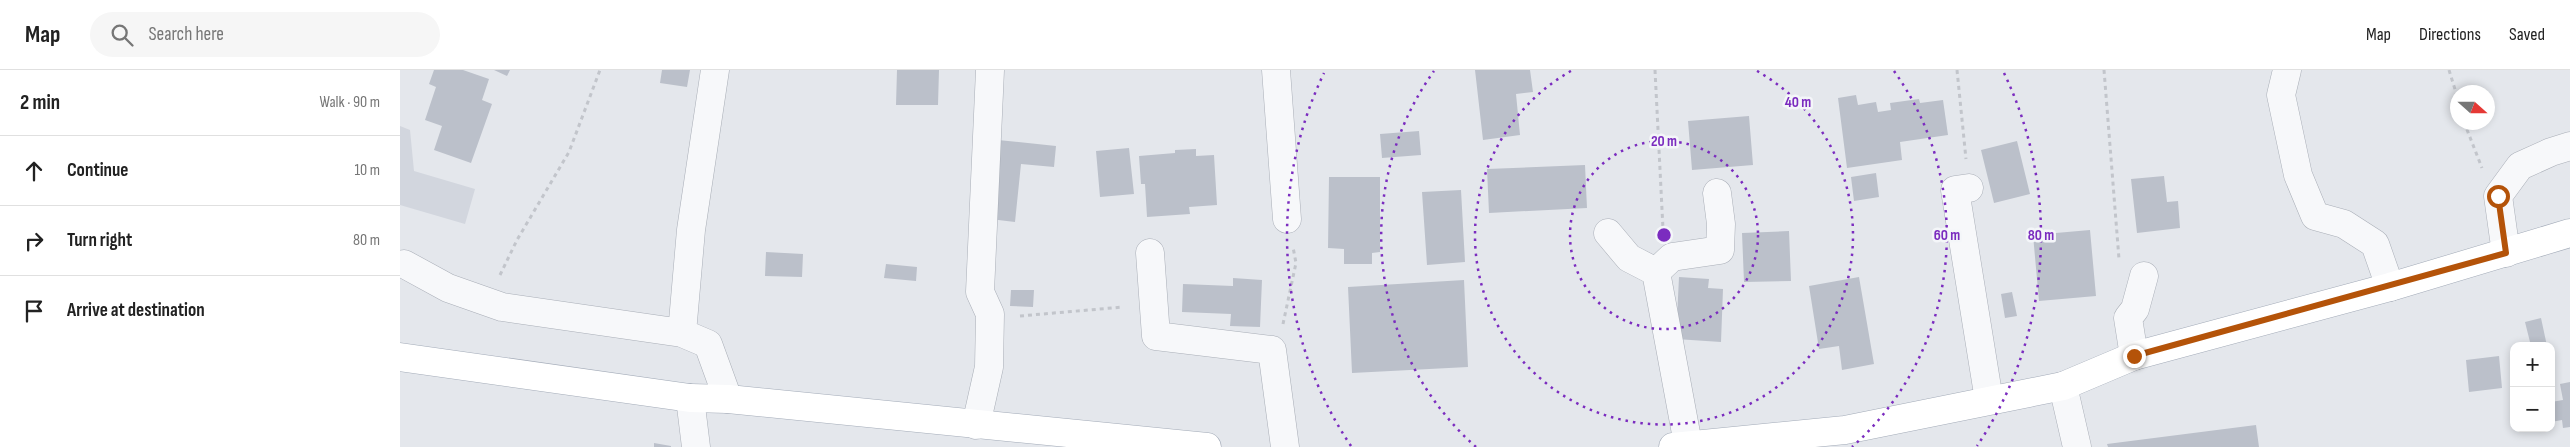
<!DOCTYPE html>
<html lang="en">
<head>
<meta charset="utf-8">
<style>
  body { margin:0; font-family:"Sofia Sans Condensed",sans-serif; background:#f6f6f6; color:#222 }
  .controls { position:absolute; right:15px; bottom:15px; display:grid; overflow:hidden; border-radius:10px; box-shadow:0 2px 8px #0003 }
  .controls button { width:45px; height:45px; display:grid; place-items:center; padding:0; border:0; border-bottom:1px solid #e0e0e0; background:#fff; color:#222; font:25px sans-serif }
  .compass { position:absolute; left:2050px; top:15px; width:45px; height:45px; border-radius:50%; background:#fff; box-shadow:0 2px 8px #0003; rotate:111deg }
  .stop { position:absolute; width:15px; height:15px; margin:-11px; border:4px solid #b45309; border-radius:50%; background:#fff }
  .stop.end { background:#b45309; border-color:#fff; box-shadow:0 1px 5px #0008 }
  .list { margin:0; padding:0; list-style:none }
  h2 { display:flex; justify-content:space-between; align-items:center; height:65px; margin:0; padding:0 20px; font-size:21px }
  h2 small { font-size:16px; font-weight:400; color:#767676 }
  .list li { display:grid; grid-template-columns:32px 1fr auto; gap:15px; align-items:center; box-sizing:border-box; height:70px; padding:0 20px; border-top:1px solid #e0e0e0 }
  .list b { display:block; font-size:19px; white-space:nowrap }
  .list em { font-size:16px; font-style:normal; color:#767676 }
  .icon { flex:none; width:28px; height:28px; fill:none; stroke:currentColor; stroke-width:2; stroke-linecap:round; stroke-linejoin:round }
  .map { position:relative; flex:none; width:2170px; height:377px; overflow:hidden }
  header { display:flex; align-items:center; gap:30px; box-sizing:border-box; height:70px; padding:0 25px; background:#fff; border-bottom:1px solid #e0e0e0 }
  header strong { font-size:24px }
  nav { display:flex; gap:28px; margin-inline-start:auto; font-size:18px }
  .search { width:350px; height:45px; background:#f6f6f6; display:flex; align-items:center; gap:12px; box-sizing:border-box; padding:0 18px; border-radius:28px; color:#767676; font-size:19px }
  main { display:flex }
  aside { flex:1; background:#fff }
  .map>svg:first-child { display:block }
  .built { fill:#d2d6de }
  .building { fill:#bbc0ca }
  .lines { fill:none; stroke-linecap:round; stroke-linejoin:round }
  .minor-casing { stroke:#a9aeb7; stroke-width:29 }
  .major-casing { stroke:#a3abb8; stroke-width:29 }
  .path { stroke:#c2c5cb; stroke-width:3; stroke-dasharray:4 4; stroke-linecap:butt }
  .minor { stroke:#f7f8fa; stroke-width:28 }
  .major { stroke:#fff; stroke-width:28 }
  .route { stroke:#b45309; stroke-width:6 }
  .ring { fill:none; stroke:#7b2cbf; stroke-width:2.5; stroke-dasharray:2.5 5 }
  .centre { fill:#7b2cbf; stroke:#f4f6f9; stroke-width:2.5 }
  .ring-label { font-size:15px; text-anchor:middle; font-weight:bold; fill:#7b2cbf; stroke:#f4f6f9; stroke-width:5; stroke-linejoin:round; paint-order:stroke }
</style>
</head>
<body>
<header>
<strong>Map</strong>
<div class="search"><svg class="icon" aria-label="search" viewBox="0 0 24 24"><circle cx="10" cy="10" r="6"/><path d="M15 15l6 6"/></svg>Search here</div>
<nav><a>Map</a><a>Directions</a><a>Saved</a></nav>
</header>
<main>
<aside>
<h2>2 min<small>Walk · 90 m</small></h2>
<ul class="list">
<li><svg class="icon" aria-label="ahead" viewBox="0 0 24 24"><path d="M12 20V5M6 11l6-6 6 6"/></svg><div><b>Continue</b></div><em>10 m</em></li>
<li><svg class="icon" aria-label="right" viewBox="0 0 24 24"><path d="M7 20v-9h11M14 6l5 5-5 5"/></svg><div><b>Turn right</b></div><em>80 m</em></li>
<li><svg class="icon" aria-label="arrive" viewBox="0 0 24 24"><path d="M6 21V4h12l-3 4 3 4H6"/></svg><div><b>Arrive at destination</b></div></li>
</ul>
</aside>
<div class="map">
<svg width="2170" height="377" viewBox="0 0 2170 377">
  <rect width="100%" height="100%" fill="#e4e7ec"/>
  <path class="built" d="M0,56l10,4 4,41 61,18 -10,35 -65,-19z"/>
  <path class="building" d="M34,0h29l26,9 -7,21 10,4 -21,59 -37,-13 8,-24 -17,-6 11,-33 -7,-3z
    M94,0h16l-3,6z
    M262,0h28l-3,17 -27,-4z
    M497,0h42l-1,35h-42z
    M1075,0h55l3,22 -17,2 4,41 -37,5z
    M1456,25l2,10 18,-3 2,10 13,-2 -1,-7 29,-4 1,4 23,-3 5,35 -48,7 2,18 -55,8 -9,-70z
    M1349,46l4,49 -61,5 -4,-49z
    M1019,61l2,24 -39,3 -2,-24z
    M598,70l58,6 -2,21 -33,-3 -6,58 -25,-3z
    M1617,71l13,53 -36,9 -13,-53z
    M729,78l5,46 -34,3 -4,-46z
    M796,79v7l18,-1 3,50 -28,2 1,7 -43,3 -2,-33h-4l-2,-28 36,-3v-3z
    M1185,95l2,43 -98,5 -2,-44z
    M1476,103l3,24 -25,4 -3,-24z
    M1764,106l3,26 11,-1 2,27 -43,5 -6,-54z
    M929,107h51v75l-8,1v11h-28v-15l-16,-1z
    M1061,120l4,72 -38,3 -5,-73z
    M1690,160l6,66 -57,5 -6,-66z
    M1389,161l2,50 -47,1 -2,-49z
    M366,182l37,2 -1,23 -37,-1z
    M486,194l31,3 -1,14 -32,-3z
    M1279,207l30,2 -1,9 15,1 -2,53 -45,-3z
    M1459,207l15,87 -32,6 -3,-24 -20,3 -10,-63z
    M833,208l29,2 -2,47 -30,-1 1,-12 -49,-2 1,-28 50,2z
    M1064,210l4,87 -116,6 -4,-86z
    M611,220h23l-1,17 -23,-1z
    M1612,222l5,24 -12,2 -4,-24z
    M2141,248l6,28h-16l-6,-24z
    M2099,286l3,32 -33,4 -3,-32z
    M2170,312v45l-7,1 -1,-8 -11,2v-20l12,-2 -3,-16z
    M1856,355l3,22h-151l-1,-3z
    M254,373l17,3v1h-17z"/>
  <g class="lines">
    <g class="minor-casing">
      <path id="minor" d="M315,0l-24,160 -9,103 26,11 20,55
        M876,0l11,149
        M1887,0l-6,25 17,80 17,41 29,8 31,20 15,43
        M1569,118l-14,2 34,210
        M1208,163l21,25 27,14
        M750,183l6,83 116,14 13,97
        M2106,183l-8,-57 22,-30 31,-14 19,-6
        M4,194l44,24 54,19 180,26
        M1256,202l32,172
        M1256,202l16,-15 48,-7 1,-26 -4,-31
        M1734,286l-6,-38 7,-9 9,-33
        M1663,316l14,61
        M290,328l6,49
        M576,355l13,-58 1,-53 -10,-22 10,-222"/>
    </g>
    <g class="major-casing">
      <path id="major" d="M0,287l290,41 38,1 479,48
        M1273,377l172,-17 218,-44 71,-30 256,-69 180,-54"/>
    </g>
    <path class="path" d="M1255,0l8,159
      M1557,0l9,89
      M1704,0l15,189
      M2049,0l9,29
      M2064,52l18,46
      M100,205l17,-35 52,-88 31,-82
      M620,246l103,-9
      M883,254l13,-61 -3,-16"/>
    <use href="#minor" class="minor"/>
    <use href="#major" class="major"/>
  </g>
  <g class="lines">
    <path class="route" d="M1734,286l372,-103 -8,-57"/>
  </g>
  <g class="ring">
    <circle cx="1264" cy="165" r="94"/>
    <path d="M1357 1A189 189 0 1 1 1171 1"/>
    <path d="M1076 377A283 283 0 0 1 1034 1M1494 1A283 283 0 0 1 1452 377"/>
    <path d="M951 376A377 377 0 0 1 924 3M1604 3A377 377 0 0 1 1577 376"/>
  </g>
  <circle cx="1264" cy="165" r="8" class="centre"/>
  <g class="ring-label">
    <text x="1398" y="37">40 m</text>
    <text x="1264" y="76">20 m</text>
    <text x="1547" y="170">60 m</text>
    <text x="1641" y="170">80 m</text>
  </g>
</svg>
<div class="controls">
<button>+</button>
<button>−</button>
</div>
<svg class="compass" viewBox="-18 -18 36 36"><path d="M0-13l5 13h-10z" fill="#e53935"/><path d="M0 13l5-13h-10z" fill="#767676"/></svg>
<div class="stop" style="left:2098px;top:126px"></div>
<div class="stop end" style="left:1734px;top:286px"></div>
</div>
</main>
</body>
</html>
